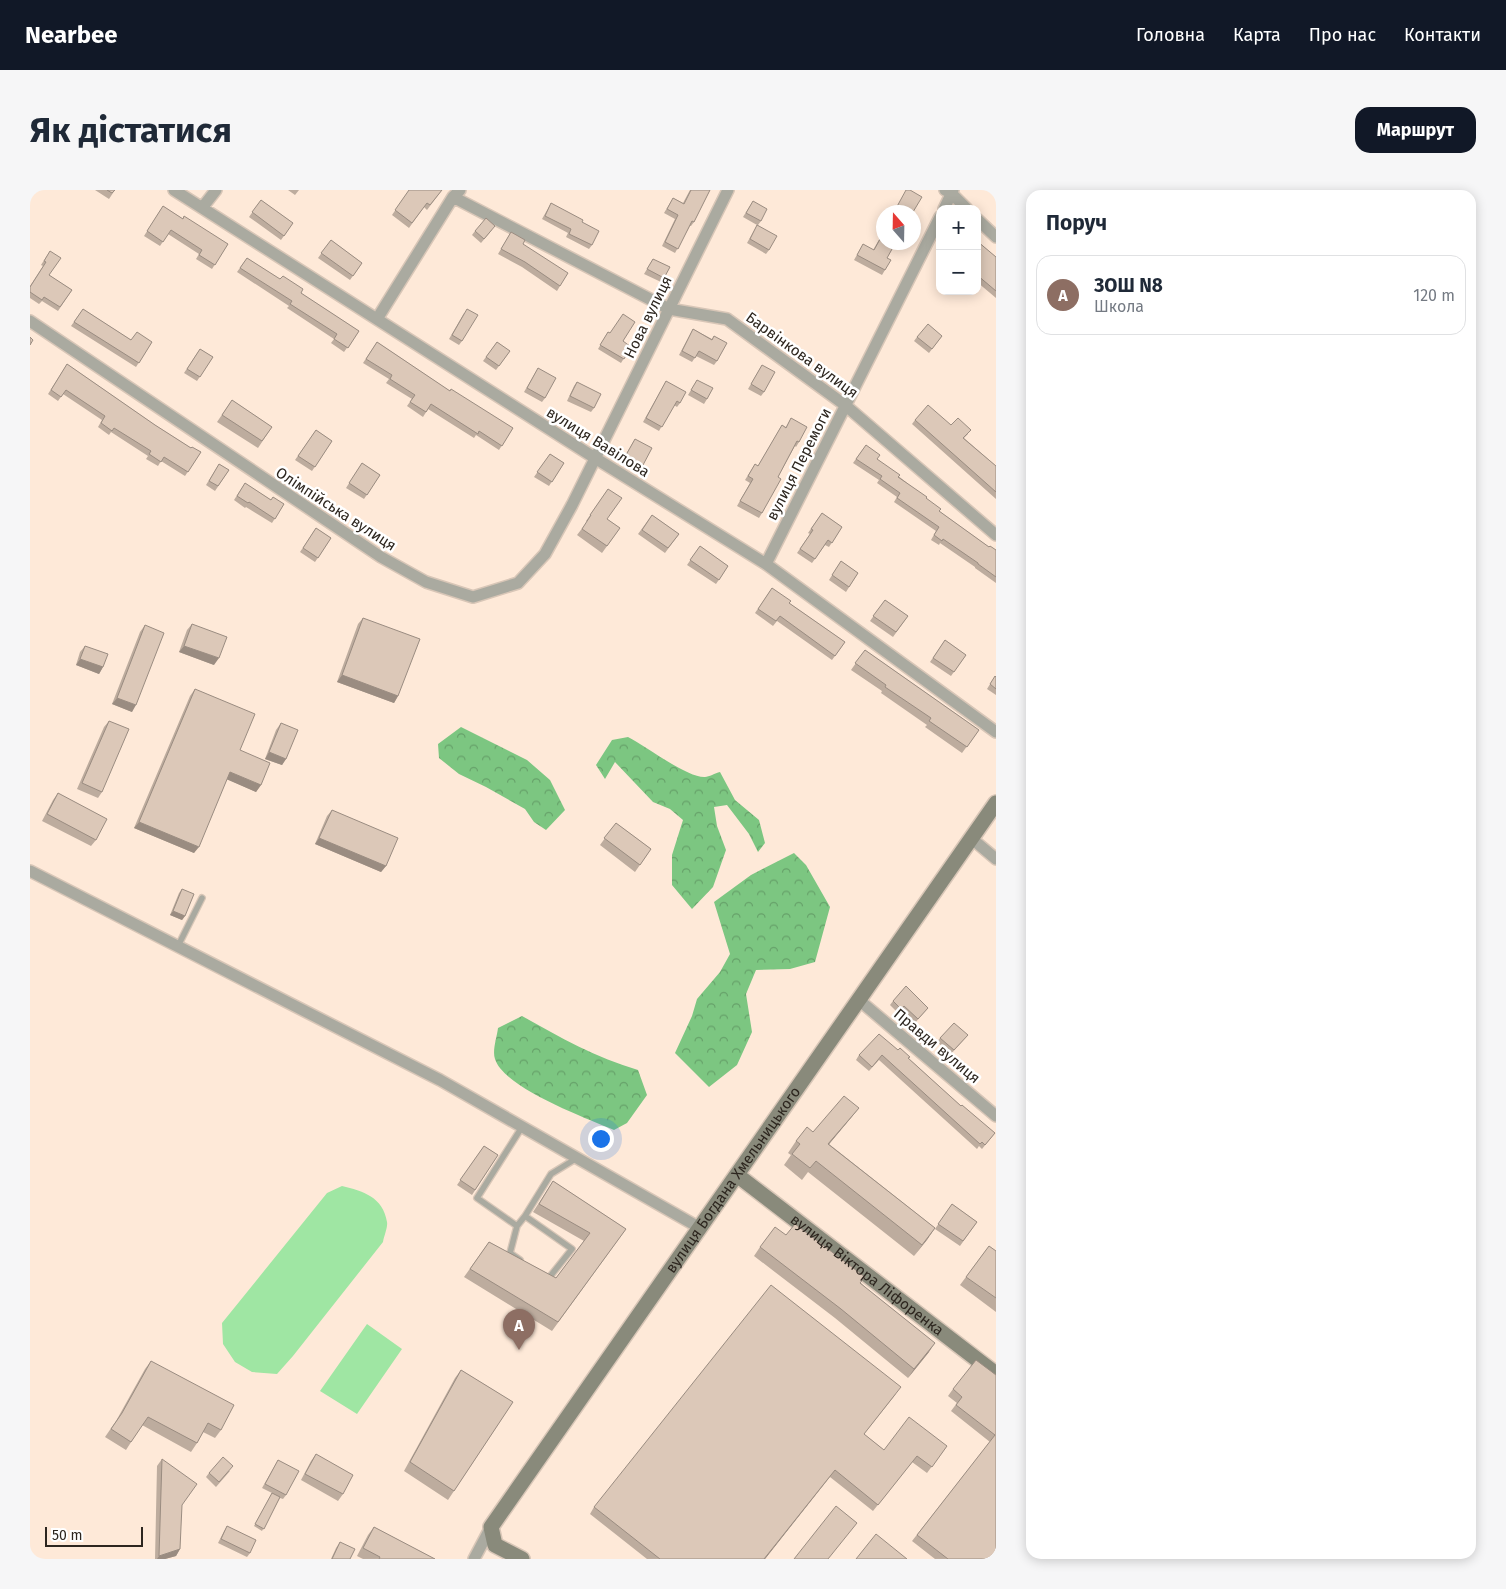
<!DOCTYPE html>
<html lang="uk">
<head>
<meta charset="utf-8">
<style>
  body { margin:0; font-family:"Fira Sans",sans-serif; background:#f6f6f7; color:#1f2937 }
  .controls { position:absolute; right:15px; top:15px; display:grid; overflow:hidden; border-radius:10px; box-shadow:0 2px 12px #0003 }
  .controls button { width:45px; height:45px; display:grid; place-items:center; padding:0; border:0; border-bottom:1px solid #e0e1e3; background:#fff; color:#1f2937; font:25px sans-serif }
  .compass { position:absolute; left:846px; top:15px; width:45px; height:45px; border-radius:50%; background:#fff; box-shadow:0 2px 12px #0003; rotate:340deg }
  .scale { position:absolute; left:15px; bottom:12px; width:98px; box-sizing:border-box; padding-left:5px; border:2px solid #2d261f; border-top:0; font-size:14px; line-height:18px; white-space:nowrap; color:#2d261f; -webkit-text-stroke:4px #fff; paint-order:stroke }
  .you { position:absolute; left:570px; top:948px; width:18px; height:18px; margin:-12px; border:4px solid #fff; border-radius:50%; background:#1a73e8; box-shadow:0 0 0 8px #1a73e833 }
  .badge { display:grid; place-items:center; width:32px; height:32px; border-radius:50%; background:#111827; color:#fff; font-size:16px; font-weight:700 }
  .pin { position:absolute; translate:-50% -41px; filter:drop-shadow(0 1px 2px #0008) }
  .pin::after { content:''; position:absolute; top:26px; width:18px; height:15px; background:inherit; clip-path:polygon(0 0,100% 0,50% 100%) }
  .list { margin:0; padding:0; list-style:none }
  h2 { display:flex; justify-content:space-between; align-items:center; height:65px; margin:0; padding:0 20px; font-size:21px }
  h2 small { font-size:16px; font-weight:400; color:#747a83 }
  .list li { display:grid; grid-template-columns:32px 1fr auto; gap:15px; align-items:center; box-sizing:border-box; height:80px; margin:0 10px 10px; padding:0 10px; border:1px solid #e0e1e3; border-radius:15px }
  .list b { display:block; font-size:19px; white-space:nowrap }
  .list p { margin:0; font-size:16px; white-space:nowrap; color:#747a83 }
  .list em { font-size:16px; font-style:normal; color:#747a83 }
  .map { position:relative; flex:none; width:966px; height:1369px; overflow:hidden; border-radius:15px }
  header { display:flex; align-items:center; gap:30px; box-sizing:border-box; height:70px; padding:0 25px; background:#111827; color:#fff }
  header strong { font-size:24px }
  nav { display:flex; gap:28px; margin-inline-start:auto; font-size:18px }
  .intro { display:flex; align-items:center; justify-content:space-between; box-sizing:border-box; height:120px; padding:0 30px }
  h1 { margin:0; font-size:35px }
  .button { padding:12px 22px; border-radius:15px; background:#111827; color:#fff; font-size:18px; font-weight:700 }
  main { display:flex; gap:30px; padding:0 30px }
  aside { flex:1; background:#fff; border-radius:15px; box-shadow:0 2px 12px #0003 }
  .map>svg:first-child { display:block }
  .forest { fill:url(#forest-crowns) }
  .park { fill:#9fe6a3 }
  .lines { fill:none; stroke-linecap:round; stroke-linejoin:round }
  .lane-casing { stroke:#d8c6b7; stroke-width:8 }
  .street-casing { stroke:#d8c6b7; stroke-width:14 }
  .secondary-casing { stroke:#d8c6b7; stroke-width:18 }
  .lane { stroke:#aaaaa0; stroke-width:5.5 }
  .street { stroke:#aaaaa0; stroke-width:11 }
  .secondary { stroke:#898a7b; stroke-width:15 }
  .wall { fill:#bdac9e }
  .shaded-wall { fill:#9a8c81 }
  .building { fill:#dcc8b8; stroke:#9a8c81 }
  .labels { text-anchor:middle; stroke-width:5; stroke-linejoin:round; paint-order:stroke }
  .street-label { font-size:15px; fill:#2d261f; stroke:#fff }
</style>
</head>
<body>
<header>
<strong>Nearbee</strong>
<nav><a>Головна</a><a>Карта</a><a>Про нас</a><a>Контакти</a></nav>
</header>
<div class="intro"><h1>Як дістатися</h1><a class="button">Маршрут</a></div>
<main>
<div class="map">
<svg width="966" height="1369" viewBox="0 0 966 1369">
  <defs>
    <pattern id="forest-crowns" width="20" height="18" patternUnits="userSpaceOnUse" patternTransform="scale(1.25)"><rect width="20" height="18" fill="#7cc681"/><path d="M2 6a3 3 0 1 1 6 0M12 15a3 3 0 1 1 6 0" fill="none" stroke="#66a169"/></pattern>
  </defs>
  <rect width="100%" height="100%" fill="#fee9d8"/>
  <path class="forest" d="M431,537l66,33 23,20 15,30 -19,20 -12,-8 -9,-13 -39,-22 -27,-13 -20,-16 -1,-14z
    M598,547c18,9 59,41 77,40 4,0 10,-4 15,-5l15,28 24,20 6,23 -7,9 -9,-18 -22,-29 -13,2 3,19 9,24 -13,37 -21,22 -20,-24v-30l11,-35 -13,-11 -17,-7 -38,-40 -10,17 -9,-14 16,-25z
    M764,663l12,12 24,42 -15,55 -25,7 -34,1 -10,24 6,38 -15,33 -28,22 -34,-34 17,-37 5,-17 23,-27 10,-18 -16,-52 37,-27z
    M492,826c37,21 75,42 116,54l9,25 -20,28 -13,7c-28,-12 -110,-42 -119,-71 -3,-8 2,-22 3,-31z"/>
  <path class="park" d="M312,996c21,5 41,11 45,36 1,5 -3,14 -4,20l-90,114 -16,18 -25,-2 -17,-10 -12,-18 -1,-21 105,-130z
    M337,1134l35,25 -45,65 -37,-23z"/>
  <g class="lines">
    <g class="lane-casing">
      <path id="lane" d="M148,756l24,-48
        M487,1036l-40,-28 45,-71
        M490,1070l-10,-7 7,-27 8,-10
        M516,1088l2,1 24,-30 -47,-33 26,-42 26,-16"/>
    </g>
    <g class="street-casing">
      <path id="street" d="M144,0l421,268 171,106 230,168
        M915,0l7,4 15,15
        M423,7l216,112 58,10 118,86 151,130
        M172,18l14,-18
        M914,19l9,-19
        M947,29l19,18
        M347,129l76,-122 7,-7
        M0,131l351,236 45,25 47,15 45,-14 27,-29 27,-49 156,-315
        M736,374l174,-347
        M941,648l25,21
        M0,681l410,209 260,148
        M829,810l137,116
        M444,1369l17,-32"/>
    </g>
    <g class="secondary-casing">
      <g id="secondary">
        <path id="s1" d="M707,985l259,199"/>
        <path id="s2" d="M492,1369l-27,-14 -4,-18 505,-724"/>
      </g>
    </g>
    <use href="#lane" class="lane"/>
    <use href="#street" class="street"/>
    <use href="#secondary" class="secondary"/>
  </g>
  <path class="wall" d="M65,0h20l-6,9z
    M258,0h11l-4,5z
    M379,0h33l-15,20 -3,-3 -15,21 -17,-13z
    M660,0h20l-16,32 -3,4h-1l-15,27 -13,-7 13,-27 -11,-6 9,-15 10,5z
    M960,0h6v5z
    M231,10l32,23 -12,17 -32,-23z
    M723,11l8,20 -3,4 11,25 -3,4 -19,-11 10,-18 -14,-8z
    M521,13l31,19 10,23 -3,4 -23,-12 2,-4 -26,-14z
    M133,16l20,13 45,25 -16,25 -16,-10 3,-5 -31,-20 -8,12 -16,-10z
    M462,40l-11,13 -9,-8 3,-4z
    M854,41v11l3,16 -2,12 -3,5 -28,-15 9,-16 10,6z
    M481,42l12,12 37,42 -3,5 -35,-24 -24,-13z
    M301,50l31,23 -12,17 -32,-22z
    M947,51l19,16v41l-19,-16z
    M20,61l-1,24 23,15 -14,21 -16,-10 -3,3 -9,-6v-12l13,-20 -2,-1z
    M217,68l112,73 -15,21 -13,-9 3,-4 -47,-31 2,-2 -52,-34z
    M623,69l11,19 -3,4 -17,-8z
    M53,119l48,31 21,2 -16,25 -65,-41z
    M434,123l-2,28 -3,4 -10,-6z
    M663,139l19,10 2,-3 3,25 -3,4 -18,-9 -4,6 -13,-7z
    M578,142l23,15 -10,16 -23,-14z
    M912,146l-13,17 -15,-12 3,-4z
    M347,152l73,49 63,37 -14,22 -23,-15 -2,3 -46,-29 -5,8 -16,-11 5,-7 -26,-16 3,-4 -26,-16z
    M467,152l13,9 -14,19 -13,-9z
    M170,159l13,8 -16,24 -13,-8z
    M37,174l88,61 36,23 10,4 -16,24 -24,-15 -3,5 -12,-7 2,-3 -37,-24 -2,3 -11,-8 4,-7 -39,-26 -5,7 -10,-7z
    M732,175l2,27 -3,4 -13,-7z
    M508,178l7,30 -3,4 -18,-10z
    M667,190l10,19 -3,5 -16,-9z
    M636,191l14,22 -3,4 -3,-2 -15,26 -16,-9z
    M547,192l17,26 -3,4 -24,-11 7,-15z
    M202,210l40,27 -14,21 -41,-26z
    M761,228l8,24 -3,5 -1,-1 -17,31 -16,36 -3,5 -22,-12 13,-23 -5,-3 10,-16 3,2 24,-41 4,2z
    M885,230l53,14 -4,4 32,28v33l-84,-75z
    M286,240l16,11 -20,30 -17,-11z
    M605,249l8,26 -3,4 -17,-10z
    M836,255l11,14 49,39 13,13 50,36 7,3v33l-21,-15v-1l-35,-24 -1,2 -8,-5 5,-9 -42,-29 3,-5 -20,-14 2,-3 -26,-17z
    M520,264l14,9 -15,23 -15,-9z
    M332,273l18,12 -16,24 -18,-11z
    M189,274l10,6 -14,21 -9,-6z
    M215,293l26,17 13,4 -12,19 -26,-16 -1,1 -11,-8z
    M578,299l-1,30 13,9 -18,25 -25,-18 10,-13 -1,-1z
    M792,323l20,14 -13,20 -4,-2 -13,18 -15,-10 13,-19 -2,-1z
    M622,325l27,19 -14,19 -27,-19z
    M286,338l15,10 -16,24 -15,-10z
    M670,356l28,20 -12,18 -29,-19z
    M811,371l17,12 -12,19 -17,-12z
    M742,398l17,15 56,39 -13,18 -55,-39 -4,5 -18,-13z
    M855,410l23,16 -15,21 -23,-16z
    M333,428l35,78 -4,7 -57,-21 21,-58z
    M162,434l22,41 -35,-13 8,-22z
    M115,435l-13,87 -20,-8 28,-72z
    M915,450l21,15 -15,21 -21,-14z
    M55,456l18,21 -4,7 -23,-9 4,-13z
    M835,460l114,80 -17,23 -37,-26 2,-2 -46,-32 1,-2 -31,-21z
    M965,486l1,1v18l-9,-6z
    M165,499l66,96 -5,7 -29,-13 -33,74 -60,-25 56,-132z
    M79,531l-7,71 -4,6 -21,-9 27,-62z
    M251,533l5,36 -4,6 -17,-6 11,-29z
    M28,603l38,47 -5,6 -49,-25 11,-21z
    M302,620l54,56 -5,6 -66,-28 12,-28z
    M586,633l35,26 -16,23 -35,-27z
    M152,699l3,27 -3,4 -12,-5 9,-22z
    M863,811l35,7 -13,15 -14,-13 -3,3 -8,-8z
    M938,845l-17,19 -14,-12 3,-4z
    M868,860l10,8 53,48 34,27 -13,16 -3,-3 -2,3 -98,-89 -10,11 -13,-11 3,-5z
    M829,918l-9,11 -21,25 106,84 -21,28 -106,-84 -6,8 -18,-15 7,-10 -3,-2 8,-12z
    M454,956l14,9 -26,40 -15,-10z
    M523,991l73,48 -74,102 -88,-54 25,-35 67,36 28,-37 -51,-29z
    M922,1014l25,18 -17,24 -25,-17z
    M756,1045l75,48 68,69 -21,26 -73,-60 -81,-62 6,-9z
    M959,1056l7,5v61l-36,-27z
    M121,1171l70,69 -6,8 -12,-6 -6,11 -6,9 -49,-27 -16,25 -21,-13 11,-16 29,-52z
    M431,1180l52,32 -65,98 -44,-29 51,-93z
    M966,1185v184h-61l-23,-18 78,-99 -39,-31 6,-8 -9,-7 5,-7z
    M866,1204l-32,40 20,16 63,-4 -20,27 -15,-11 -39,49 -43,-34 -65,82h-118l-57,-45 4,-7z
    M286,1264l27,40 -5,7 -37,-21 10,-19z
    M132,1269l18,90 -4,7 -11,3h-10l2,-93z
    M248,1270l8,35 -3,4 -3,-1 -18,33 -8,-5 18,-33 -10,-5z
    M200,1281l-14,16 -10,-10 3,-4z
    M197,1336l23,27 -3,4 -29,-14 6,-12z
    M344,1337l61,32h-72l-6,-3 11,-21z
    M310,1352l10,17h-19l5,-11z"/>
  <path class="shaded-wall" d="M154,456l35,12 -5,7 -35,-13z
    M50,469l23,8 -4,7 -23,-9z
    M312,485l56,21 -4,7 -57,-21z
    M87,508l19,7 -4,7 -20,-8z
    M239,562l17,7 -4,6 -17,-6z
    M200,582l31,13 -5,7 -30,-13z
    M109,632l60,25 -5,6 -60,-25z
    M289,648l67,28 -5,6 -66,-28z
    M143,721l12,5 -3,4 -12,-5z
    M829,918l-9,11 -30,36 8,-11z
    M905,1038l-8,12 -13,16 8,-11z
    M905,1153l-6,9 -21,26 6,-9z
    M805,1280l-70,89h-1z
    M150,1359l-4,7 -11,3h-8l2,-3z"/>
  <path class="building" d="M77,0h8l-3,3z
    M379,0h33l-12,15 -3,-2 -15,20 -17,-13z
    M661,0h19l-16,32 -2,-1 -14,28 -13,-7 13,-27 -11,-6 6,-11 11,6z
    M876,0h4l12,7 -9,15h-19z
    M231,10l32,23 -9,13 -32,-24z
    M723,11l14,8 -6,12 -15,-8z
    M521,13l32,17 -1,2 17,9 -7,14 -23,-11 2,-5 -26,-13z
    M133,16l20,13 1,-3 44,28 -13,21 -16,-10 3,-5 -31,-20 -8,12 -16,-11z
    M456,28l9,8 -11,13 -9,-8z
    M727,35l20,11 -8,14 -19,-11z
    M481,42l14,8 -2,4 45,29 -8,13 -35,-24 -24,-13z
    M854,42v10h12l-9,16 4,2 -6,10 -28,-15 6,-11 11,6z
    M301,50l31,23 -9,13 -32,-23z
    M947,51l19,16v34l-19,-16z
    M20,61l11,7 -12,17 23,15 -12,17 -16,-10 -2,3 -12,-8v-5l16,-25 -2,-1z
    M217,68l33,21 3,-3 20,13 -2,4 58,38 -11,17 -14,-9 3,-5 -47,-30 2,-3 -52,-33z
    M623,69l17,8 -6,11 -17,-9z
    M53,119l48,31 6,-8 15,10 -13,21 -65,-41z
    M437,119l11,6 -16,26 -10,-6z
    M593,124l12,8 -12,19 8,6 -7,12 -24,-14 8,-13 2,1z
    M898,134l14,12 -10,13 -15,-12z
    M663,139l19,11 2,-4 13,7 -10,18 -18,-10 -4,7 -13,-7z
    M0,147l3,3 -3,5z
    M347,152l73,49 1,-2 62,39 -11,18 -23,-15 -1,3 -47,-30 -5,8 -16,-10 5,-7 -25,-16 2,-4 -26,-16z
    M467,152l13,9 -11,15 -13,-9z
    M170,159l13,8 -13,20 -13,-8z
    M37,174l88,61 36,23 1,-1 9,5 -13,20 -24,-15 -3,5 -12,-8 2,-3 -37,-23 -2,3 -11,-8 4,-7 -39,-26 -5,7 -10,-7z
    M732,175l13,7 -11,20 -13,-8z
    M508,178l18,10 -11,20 -18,-10z
    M667,190l16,8 -6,11 -16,-9z
    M636,191l20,11 -6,11 -3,-2 -15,26 -16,-9z
    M547,192l24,12 -7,14 -24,-12z
    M202,210l40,27 -10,14 -40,-26z
    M898,215l23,20 7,-7 13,12 -8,8 33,28v26l-81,-72z
    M761,228l16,9 -8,15 -2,-1 -19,36 3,2 -19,34 -22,-12 13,-22 -5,-3 7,-12 3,2 24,-41 4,3z
    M286,240l16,11 -17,26 -17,-11z
    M605,249l17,9 -9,17 -17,-10z
    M836,255l14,10 -3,4 23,16 -2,2 29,20 -1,1 15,11 -2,2 50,36 1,-1 6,4v27l-18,-13v-1l-35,-24 -1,2 -8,-6 5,-8 -42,-29 3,-5 -20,-14 2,-3 -26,-17z
    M520,264l14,9 -12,19 -15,-10z
    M332,273l18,12 -13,20 -18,-12z
    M189,274l10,6 -11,16 -9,-5z
    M215,293l26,17 2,-3 11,7 -9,15 -26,-17 -1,1 -11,-7z
    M578,299l14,9 -15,21 13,9 -13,18 -25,-17 9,-14h-1z
    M792,323l20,14 -10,16 -4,-3 -13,19 -15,-10 13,-19 -2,-1z
    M622,325l27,19 -11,14 -26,-18z
    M286,338l15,10 -13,20 -15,-10z
    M670,356l28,20 -9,14 -29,-20z
    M811,371l17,12 -9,14 -17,-12z
    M742,398l19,13 -2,2 56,39 -10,14 -55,-40 -4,5 -18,-12z
    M855,410l23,16 -12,16 -23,-16z
    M333,428l57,21 -22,57 -56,-21z
    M162,434l35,13 -8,21 -35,-12z
    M115,435l19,8 -28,72 -19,-7z
    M915,450l21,15 -12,17 -21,-14z
    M55,456l23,8 -5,13 -23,-8z
    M835,460l114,80 -12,17 -38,-26 2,-3 -46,-31 1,-2 -31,-22z
    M965,486l1,1v12l-6,-5z
    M165,499l60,25 -15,36 30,13 -9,22 -31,-13 -31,75 -60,-25z
    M79,531l20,8 -27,63 -20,-9z
    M251,533l17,7 -12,29 -17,-7z
    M28,603l49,26 -11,21 -49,-26z
    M302,620l66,28 -12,28 -67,-28z
    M586,633l35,26 -11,16 -36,-27z
    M152,699l12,5 -9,22 -12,-5z
    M876,796l22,22 -10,11 -14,-13 -3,3 -8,-8z
    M924,833l14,12 -14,15 -14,-12z
    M849,844l19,16 2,-2 10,9 -2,1 53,48 1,-1 33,28 -10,12 -3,-3 -2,2 -98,-89 -10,12 -13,-12z
    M814,906l15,12 -31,36 107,84 -13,17 -106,-84 -6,7 -18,-14 8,-10 -4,-3 11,-14 6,5z
    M454,956l14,9 -23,35 -15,-10z
    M523,991l73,48 -68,93 -88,-53 19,-27 67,36 34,-45 -51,-29z
    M922,1014l25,18 -14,19 -25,-17z
    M765,1034l70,53 -5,6 75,60 -21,26 -73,-60 -81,-62 15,-20 11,8z
    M959,1056l7,5v47l-30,-21z
    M741,1095l130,102 -37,47 20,16 25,-33 38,29 -15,21 -15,-11 -39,49 -43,-35 -71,89h-104l-66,-52z
    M946,1170l20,15v184h-48l-31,-24 78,-100 -39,-30 6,-8 -9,-8z
    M121,1171l83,44 -13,25 -13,-7 -11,20 -49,-26 -17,25 -20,-13 11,-16z
    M431,1180l52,32 -59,89 -44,-29z
    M286,1264l37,21 -10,19 -38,-20z
    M193,1267l10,9 -14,16 -10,-9z
    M132,1269l35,25 -15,21 -2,44 -21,7z
    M248,1270l21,11 -13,24 -21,-11z
    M242,1303l8,4 -16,32 -9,-5z
    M806,1316l21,17 -29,36h-34z
    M197,1336l29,14 -6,13 -29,-14z
    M344,1337l61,32h-56l1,-2 -17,-9z
    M846,1344l31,25h-51z
    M310,1352l15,7 -5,10h-18z"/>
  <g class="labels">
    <g class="street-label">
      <text transform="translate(618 127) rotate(-64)" y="5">Нова вулиця</text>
      <text transform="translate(772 165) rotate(36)" y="5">Барвінкова вулиця</text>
      <text transform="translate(568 252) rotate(32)" y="5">вулиця Вавілова</text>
      <text transform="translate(769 274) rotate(-63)" y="5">вулиця Перемоги</text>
      <text transform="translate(306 319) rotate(33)" y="5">Олімпійська вулиця</text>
      <text transform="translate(907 856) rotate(40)" y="5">Правди вулиця</text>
      <text dy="5" stroke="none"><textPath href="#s2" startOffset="472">вулиця Богдана Хмельницького</textPath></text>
      <text dy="5" stroke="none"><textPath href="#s1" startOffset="164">вулиця Віктора Ліфоренка</textPath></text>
    </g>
  </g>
</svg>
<div class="controls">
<button>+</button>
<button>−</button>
</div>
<svg class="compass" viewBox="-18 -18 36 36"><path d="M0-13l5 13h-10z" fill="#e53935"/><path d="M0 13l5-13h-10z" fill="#747a83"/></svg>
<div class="scale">50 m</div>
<div class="you"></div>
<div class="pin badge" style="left:489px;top:1160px;background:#8d6e63">A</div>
</div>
<aside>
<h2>Поруч<small></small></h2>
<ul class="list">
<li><span class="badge" style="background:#8d6e63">A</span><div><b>ЗОШ N8</b><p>Школа</p></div><em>120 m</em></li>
</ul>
</aside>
</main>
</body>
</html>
